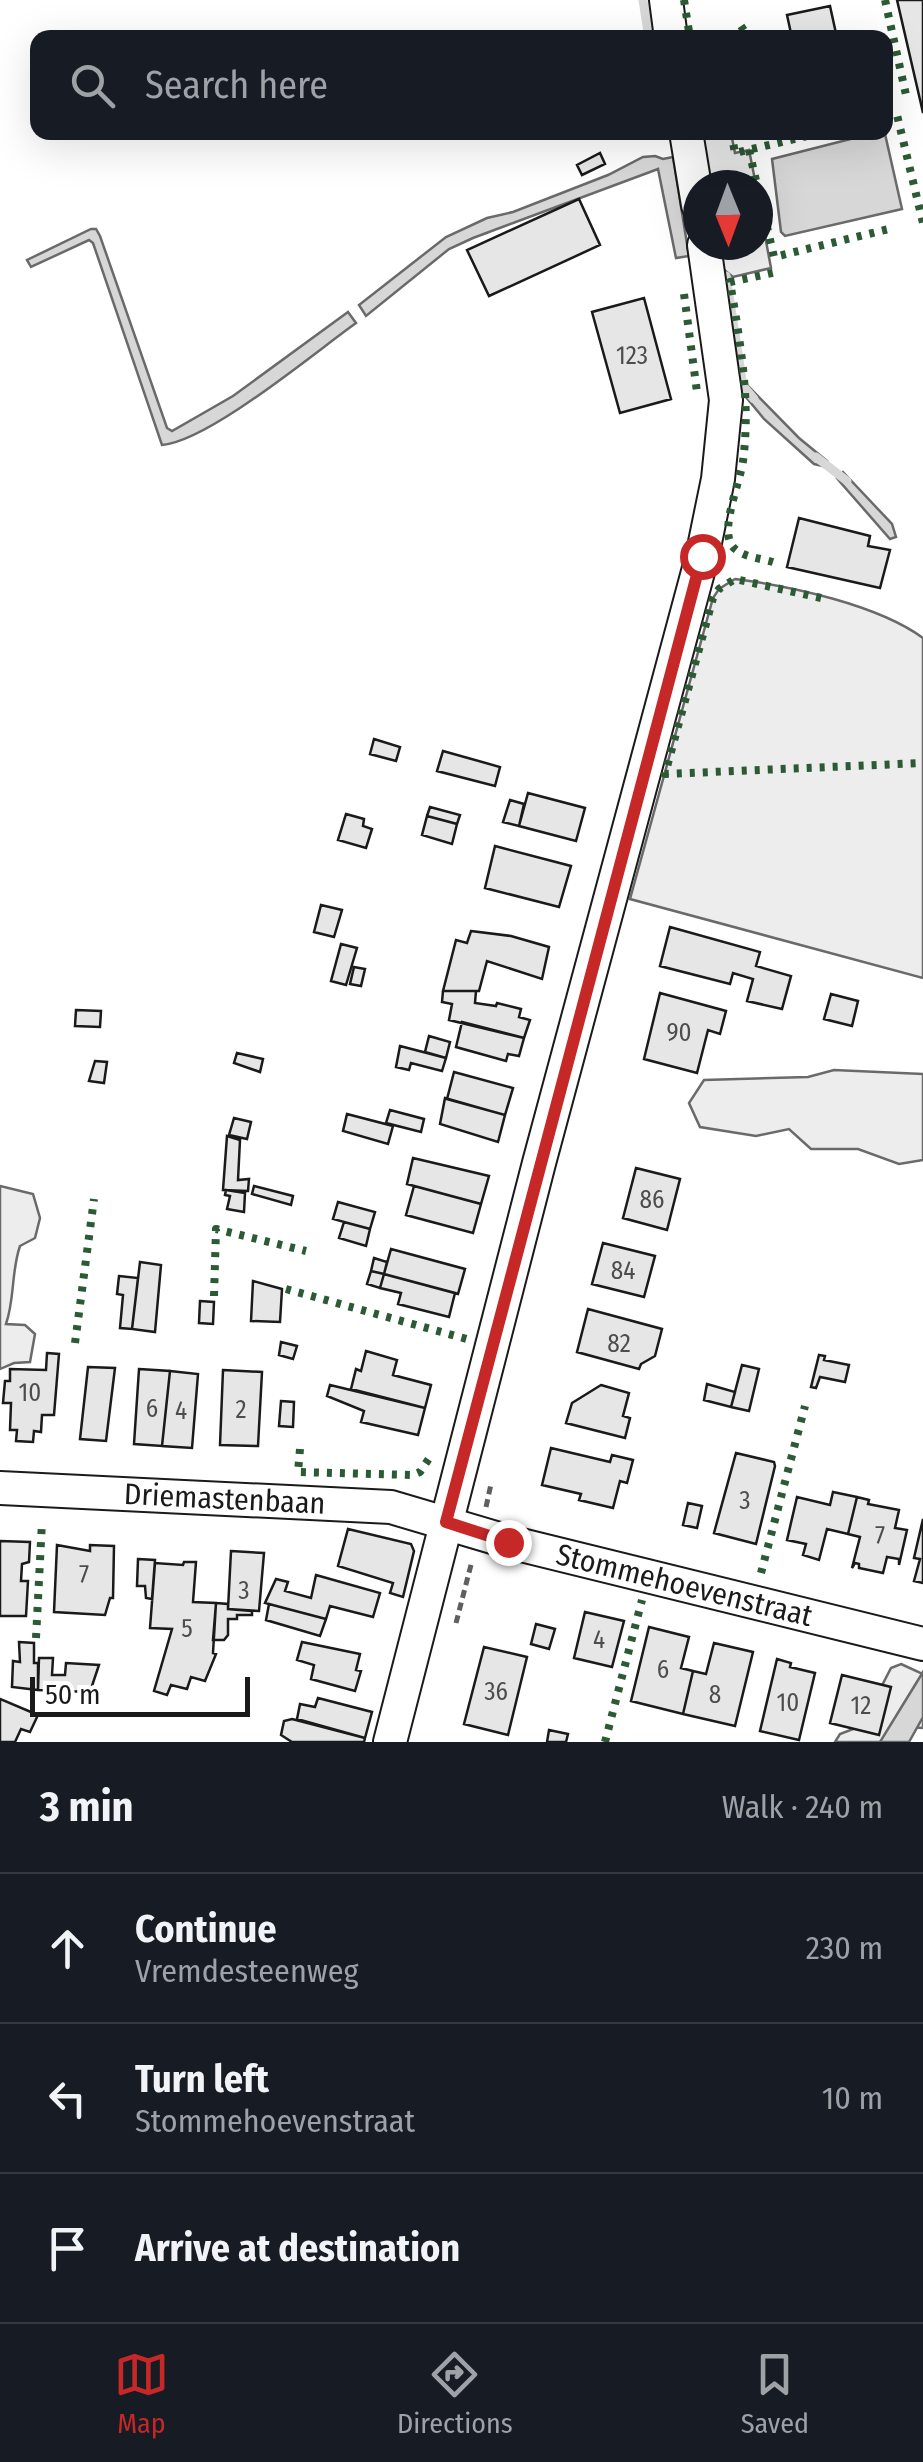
<!DOCTYPE html>
<html lang="en">
<head>
<meta charset="utf-8">
<style>
  body { margin:0; font-family:"Fira Sans Condensed",sans-serif; background:#20242c; color:#f1f3f6 }
  .compass { position:absolute; left:683px; top:170px; width:90px; height:90px; border-radius:50%; background:#171b24; box-shadow:0 10px 40px #0002; rotate:179deg }
  .scale { position:absolute; left:30px; bottom:25px; width:220px; box-sizing:border-box; padding-left:10px; border:5px solid #1a1a1a; border-top:0; font-size:28px; line-height:35px; white-space:nowrap; color:#1a1a1a; -webkit-text-stroke:8px #fff; paint-order:stroke }
  .stop { position:absolute; width:30px; height:30px; margin:-22px; border:8px solid #c62828; border-radius:50%; background:#fff }
  .stop.end { background:#c62828; border-color:#fff; box-shadow:0 2px 10px #0008 }
  .list { margin:0; padding:0; list-style:none }
  h2 { display:flex; justify-content:space-between; align-items:center; height:130px; margin:0; padding:0 40px; font-size:42px }
  h2 small { font-size:32px; font-weight:400; color:#9ea1a6 }
  .list li { display:grid; grid-template-columns:65px 1fr auto; gap:30px; align-items:center; box-sizing:border-box; height:150px; padding:0 40px; border-top:2px solid #363941 }
  .list b { display:block; font-size:38px; white-space:nowrap }
  .list p { margin:0; font-size:32px; white-space:nowrap; color:#9ea1a6 }
  .list em { font-size:32px; font-style:normal; color:#9ea1a6 }
  .icon { flex:none; width:55px; height:55px; fill:none; stroke:currentColor; stroke-width:2; stroke-linecap:round; stroke-linejoin:round }
  .map { position:relative; flex:none; width:923px; height:1742px; overflow:hidden }
  .search { position:absolute; background:#171b24; box-shadow:0 10px 40px #0002; left:30px; right:30px; top:30px; height:110px; display:flex; align-items:center; gap:25px; box-sizing:border-box; padding:0 35px; border-radius:20px; color:#9ea1a6; font-size:38px }
  .sheet { height:580px; background:#171b24 }
  nav { display:flex; justify-content:space-around; align-items:center; box-sizing:border-box; height:140px; border-top:2px solid #363941; background:#171b24; font-size:28px; color:#9ea1a6 }
  nav a { display:grid; justify-items:center; gap:5px }
  nav .on { color:#c62828 }
  .map>svg:first-child { display:block }
  .green { fill:#ededed; stroke:#6a6a6a; stroke-width:2.5 }
  .water { fill:#d7d7d7; stroke:#6a6a6a; stroke-width:2.5 }
  .lines { fill:none; stroke-linecap:round; stroke-linejoin:round }
  .stream { stroke:#d7d7d7; stroke-width:9 }
  .building { fill:#e6e6e6; stroke:#1a1a1a; stroke-width:2.5 }
  .minor-casing { stroke:#1a1a1a; stroke-width:36 }
  .path { stroke:#5f5f5f; stroke-width:5; stroke-dasharray:8 5; stroke-linecap:butt }
  .minor { stroke:#fff; stroke-width:32 }
  .hedge { stroke:#2b5a34; stroke-width:8; stroke-dasharray:5 8; stroke-linecap:butt }
  .route { stroke:#c62828; stroke-width:12 }
  .labels { text-anchor:middle; stroke-width:8; stroke-linejoin:round; paint-order:stroke }
  .number-label { font-size:25px; fill:#4d4d4d }
  .street-label { font-size:30px; fill:#1a1a1a; stroke:#fff }
</style>
</head>
<body>
<div class="map">
<svg width="923" height="1742" viewBox="0 0 923 1742">
  <rect width="100%" height="100%" fill="#fff"/>
  <path class="green" d="M702,133h29l4,20 14,-3 7,35h-46z
    M758,198l13,70 -38,9 -10,-8 -4,-24h39z
    M735,579c56,7 143,26 188,59v340l-293,-79 83,-301 6,-9z
    M834,1070l89,4v86l-24,4 -41,-15h-47l-22,-20 -33,7 -56,-9 -11,-24 15,-23 104,-3z
    M0,1186l33,8 7,24 -5,20 -15,8c-9,26 -5,52 -14,78l19,1 10,9 -5,28 -16,1 -14,6z
    M901,1664l22,10v54l-13,-1 -8,15h-67l5,-8 21,-8 30,-58z"/>
  <path class="water" d="M874,133l11,1 17,75 -117,27 -4,-4 -9,-73z
    M655,156l8,3 10,-2 16,99 -13,2 -18,-89 -185,69 -24,11 -83,67 -7,-11 87,-68 41,-19 26,-6 95,-37 35,-18z
    M91,229h5l4,7 67,192 5,3 61,-35 115,-84 8,11c-42,30 -147,118 -194,122l-69,-202 -4,-3 -58,27 -4,-7z
    M747,385l52,53 28,23 -4,5 -9,-2 -50,-45 -18,-22z
    M843,472l49,52 4,13 -6,2 -49,-56 -4,-5z
    M923,1672v45l-14,25h-29z"/>
  <g class="lines">
    <path class="stream" d="M643,0l6,38
      M726,276l17,110 11,13
      M816,457l31,24"/>
  </g>
  <path class="building" d="M897,0h26v113l-2,-9z
    M830,6l7,32h-45l-5,-23z
    M600,153l5,11 -23,11 -5,-10z
    M579,199l21,46 -111,51 -22,-46z
    M644,298l27,101 -51,14 -28,-101z
    M799,518l71,18 -2,10 22,4 -10,38 -93,-21z
    M374,739l26,8 -4,14 -26,-7z
    M443,751l57,16 -5,19 -58,-15z
    M528,793l57,15 -9,33 -57,-15z
    M510,800l14,4 -5,22 -16,-4z
    M430,807l30,8 -3,9 -30,-8z
    M346,814l18,5 -1,7 9,3 -6,19 -28,-8z
    M427,816l30,8 -5,20 -30,-9z
    M495,846l76,20 -12,41 -74,-19z
    M321,905l21,5 -8,27 -20,-5z
    M670,927l90,25 -4,14 35,10 -9,33 -35,-8 6,-22 -20,-6 -3,11 -70,-18z
    M471,931l40,5 38,11 -7,32 -55,-18 -8,30h-36l13,-51 11,3z
    M341,944l16,4 -11,37 -15,-4z
    M354,967l11,2 -4,17 -11,-2z
    M443,991h33l-1,12 21,3 1,-3 24,6 -2,8 11,3 -6,18 -75,-18 3,-16 -10,-2z
    M660,993l66,18 -6,23 -12,-4 -11,43 -53,-14z
    M831,994l27,7 -6,25 -28,-7z
    M76,1010l25,1 -1,16 -25,-1z
    M462,1022l62,16 -5,18 -11,-2 -2,7 -50,-14z
    M429,1036l21,6 -4,16 -21,-6z
    M400,1046l46,12 -4,13 -31,-8 -2,7 -13,-3z
    M237,1053l26,6 -3,13 -26,-9z
    M95,1061l12,1 -3,21 -15,-2z
    M454,1072l59,16 -8,27 -58,-16z
    M445,1098l60,17 -7,27 -58,-18z
    M390,1110l34,9 -3,13 -35,-9z
    M347,1114l46,12 -5,18 -45,-13z
    M234,1118l17,4 -4,17 -18,-4z
    M227,1136l13,4 -2,40 11,-1 -1,12 -25,-1z
    M413,1158l76,18 -8,28 -74,-20z
    M636,1168l44,11 -13,51 -44,-12z
    M254,1186l39,10 -2,9 -39,-11z
    M414,1186l67,18 -8,29 -67,-18z
    M226,1190l19,3 -1,19 -17,-3 3,-13 -5,-1z
    M338,1202l37,10 -5,17 -37,-10z
    M344,1222l26,7 -4,17 -27,-8z
    M603,1243l52,13 -11,41 -52,-13z
    M391,1249l74,20 -7,25 -74,-20z
    M374,1258l13,4 -3,12 -13,-3z
    M140,1262l21,3 -6,67 -23,-3z
    M371,1271l13,3 -4,14 -13,-4z
    M384,1274l71,19 -6,24 -51,-13 3,-11 -21,-5z
    M119,1276l19,2 -6,51 -12,-1 3,-33 -6,-1z
    M253,1281l29,8 -2,33 -29,-1z
    M200,1301l14,1 -1,22 -14,-1z
    M588,1309l74,20 -7,27 -14,8 -2,5 -62,-17z
    M281,1342l16,4 -4,13 -14,-4z
    M366,1351l31,9 -4,15 38,10 -6,23 -74,-19 5,-20 5,2z
    M47,1353l12,1 -5,61h-12l-1,17 -7,-1 -1,11 -17,-1 1,-11h-7l1,-27h-8l2,-22h5v-12l36,1z
    M819,1355l6,1 -1,4 25,5 -4,17 -25,-5 -4,11 -5,-1z
    M742,1365l17,4 -10,42 -18,-4z
    M88,1367l27,1 -9,73 -26,-2z
    M139,1369l31,2 -8,75 -28,-2z
    M223,1370l39,2 -4,74 -38,-1z
    M170,1371l28,3 -6,74 -30,-2z
    M707,1384l28,8 -4,15 -27,-7z
    M330,1385l95,23 -7,27 -57,-13 3,-11 -37,-15z
    M601,1385l28,8 -6,23 7,2 -5,20 -59,-15 6,-20z
    M281,1401l13,1 -1,25 -14,-1z
    M551,1448l59,14 2,-7 21,5 -6,23 -7,-2 -7,27 -34,-8 2,-6 -39,-9z
    M736,1453l38,9 1,4 -19,78 -42,-11z
    M833,1492l24,5 -9,37 -21,-5 -8,31 -16,-5 3,-11 -19,-4 10,-43 33,8z
    M857,1497l12,3 -1,4 31,6 -4,18 12,2 -8,35v-6l-12,-2 -4,16 -24,-5v-4l-4,-1 -3,5 8,-31 -12,-3z
    M688,1503l14,3 -5,22 -14,-3z
    M923,1519v64l-9,-2 6,-22 -6,-1z
    M348,1529l63,15 3,7 -11,46 -13,-4 3,-10 -55,-17z
    M0,1541l30,1 -1,20 -7,2 -1,17h7l-2,35h-26z
    M57,1545l33,6v-6l24,1 -1,52h-3l-5,17 -51,-3z
    M231,1551l33,2 -5,58 -31,-2z
    M138,1559l17,1 -3,39 -6,-1 -1,-12h-8z
    M184,1562h12l-3,40 23,1 -3,50 3,1 -11,27 -14,-4 -4,12 -16,-4 -4,10 -13,-4 18,-62 -22,-1 5,-65 28,2z
    M316,1575l64,18 -7,24 -43,-11 -4,13 -61,-16 11,-24 12,3 -3,9 26,7z
    M216,1603l12,1v5l24,2v4h-15v4h-9v16l-4,5h-11z
    M269,1604l57,15 -6,17 -54,-16z
    M585,1612l39,9 -12,46 -38,-9z
    M536,1624l19,5 -6,20 -18,-5z
    M649,1627l40,10 -8,31 12,3 -10,43 -52,-13z
    M19,1642l15,1v20h4v27l-26,-3 1,-26 7,1z
    M302,1642l58,12 -4,16 5,1 -6,20 -44,-12 3,-14 -17,-5z
    M714,1643l39,9 -18,74 -52,-12 10,-43 13,3z
    M484,1647l43,10 -19,78 -44,-11z
    M39,1658h14l-1,17h13l1,-12 33,2 -9,27 -52,-2z
    M777,1659l14,4 -1,4 25,6 -16,67 -39,-9z
    M842,1675l49,12 -12,48 -49,-12z
    M318,1698l54,14 -7,26 -68,-19 3,-15 15,3z
    M0,1699l38,16 -8,17 -9,-3 -6,13h-15z
    M292,1719l73,19 -1,4h-72l-11,-7 3,-14z
    M549,1730l19,4 -2,8h-19z"/>
  <g class="lines">
    <g class="minor-casing">
      <g id="minor">
        <path d="M666,0l5,38"/>
        <path d="M686,132l12,73"/>
        <path id="s1" d="M0,1488l391,19 118,35 414,102"/>
        <path d="M390,1742l149,-579 163,-606 16,-78 8,-79 -22,-155"/>
      </g>
    </g>
    <path class="path" d="M486,1507l5,-23
      M456,1623l16,-62"/>
    <use href="#minor" class="minor"/>
    <path class="hedge" d="M684,0l6,38
      M885,0l21,95
      M741,26l8,12
      M886,118l11,-3 26,108
      M731,132l4,21 89,-21
      M749,150l8,35
      M758,188l16,69 119,-29
      M684,294l13,98
      M773,562c-13,-4 -35,-5 -42,-18 -10,-18 9,-62 12,-83 8,-61 -3,-119 -13,-179l47,-10
      M821,598l-86,-19 -16,10 -6,9 -48,176 258,-11
      M286,1289l188,52
      M214,1296l2,-67 90,22
      M75,1343l19,-144
      M300,1449l-2,23 115,3 7,-3 12,-18
      M761,1573l44,-167
      M36,1638l6,-116
      M605,1742l37,-142"/>
  </g>
  <g class="lines">
    <path class="route" d="M508,1542l-62,-20 256,-966"/>
  </g>
  <g class="labels">
    <g class="number-label">
      <text x="632" y="364">123</text>
      <text x="679" y="1041">90</text>
      <text x="652" y="1208">86</text>
      <text x="623" y="1279">84</text>
      <text x="619" y="1352">82</text>
      <text x="30" y="1401">10</text>
      <text x="152" y="1417">6</text>
      <text x="241" y="1418">2</text>
      <text x="181" y="1419">4</text>
      <text x="745" y="1509">3</text>
      <text x="880" y="1544">7</text>
      <text x="84" y="1583">7</text>
      <text x="244" y="1599">3</text>
      <text x="187" y="1637">5</text>
      <text x="599" y="1648">4</text>
      <text x="663" y="1678">6</text>
      <text x="496" y="1700">36</text>
      <text x="715" y="1703">8</text>
      <text x="788" y="1711">10</text>
      <text x="861" y="1714">12</text>
    </g>
    <g class="street-label">
      <text dy="10" stroke="none"><textPath href="#s1" startOffset="225">Driemastenbaan</textPath></text>
      <text dy="10" stroke="none"><textPath href="#s1" startOffset="695">Stommehoevenstraat</textPath></text>
    </g>
  </g>
</svg>
<svg class="compass" viewBox="-18 -18 36 36"><path d="M0-13l5 13h-10z" fill="#e53935"/><path d="M0 13l5-13h-10z" fill="#9ea1a6"/></svg>
<div class="scale">50 m</div>
<div class="stop" style="left:702px;top:556px"></div>
<div class="stop end" style="left:508px;top:1542px"></div>
<div class="search"><svg class="icon" aria-label="search" viewBox="0 0 24 24"><circle cx="10" cy="10" r="6"/><path d="M15 15l6 6"/></svg>Search here</div>
</div>
<section class="sheet">
<h2>3 min<small>Walk · 240 m</small></h2>
<ul class="list">
<li><svg class="icon" aria-label="ahead" viewBox="0 0 24 24"><path d="M12 20V5M6 11l6-6 6 6"/></svg><div><b>Continue</b><p>Vremdesteenweg</p></div><em>230 m</em></li>
<li><svg class="icon" aria-label="left" viewBox="0 0 24 24"><path d="M17 20v-9H6M10 6l-5 5 5 5"/></svg><div><b>Turn left</b><p>Stommehoevenstraat</p></div><em>10 m</em></li>
<li><svg class="icon" aria-label="arrive" viewBox="0 0 24 24"><path d="M6 21V4h12l-3 4 3 4H6"/></svg><div><b>Arrive at destination</b></div></li>
</ul>
</section>
<nav>
<a class="on"><svg class="icon" aria-label="map" viewBox="0 0 24 24"><path d="M3 6l6-2 6 2 6-2v14l-6 2-6-2-6 2zM9 4v14M15 6v14"/></svg>Map</a>
<a><svg class="icon" aria-label="directions" viewBox="0 0 24 24"><path d="M12 3l9 9-9 9-9-9zM9 14v-3h6M13 9l2 2-2 2"/></svg>Directions</a>
<a><svg class="icon" aria-label="saved" viewBox="0 0 24 24"><path d="M7 4h10v16l-5-4-5 4z"/></svg>Saved</a>
</nav>
</body>
</html>
